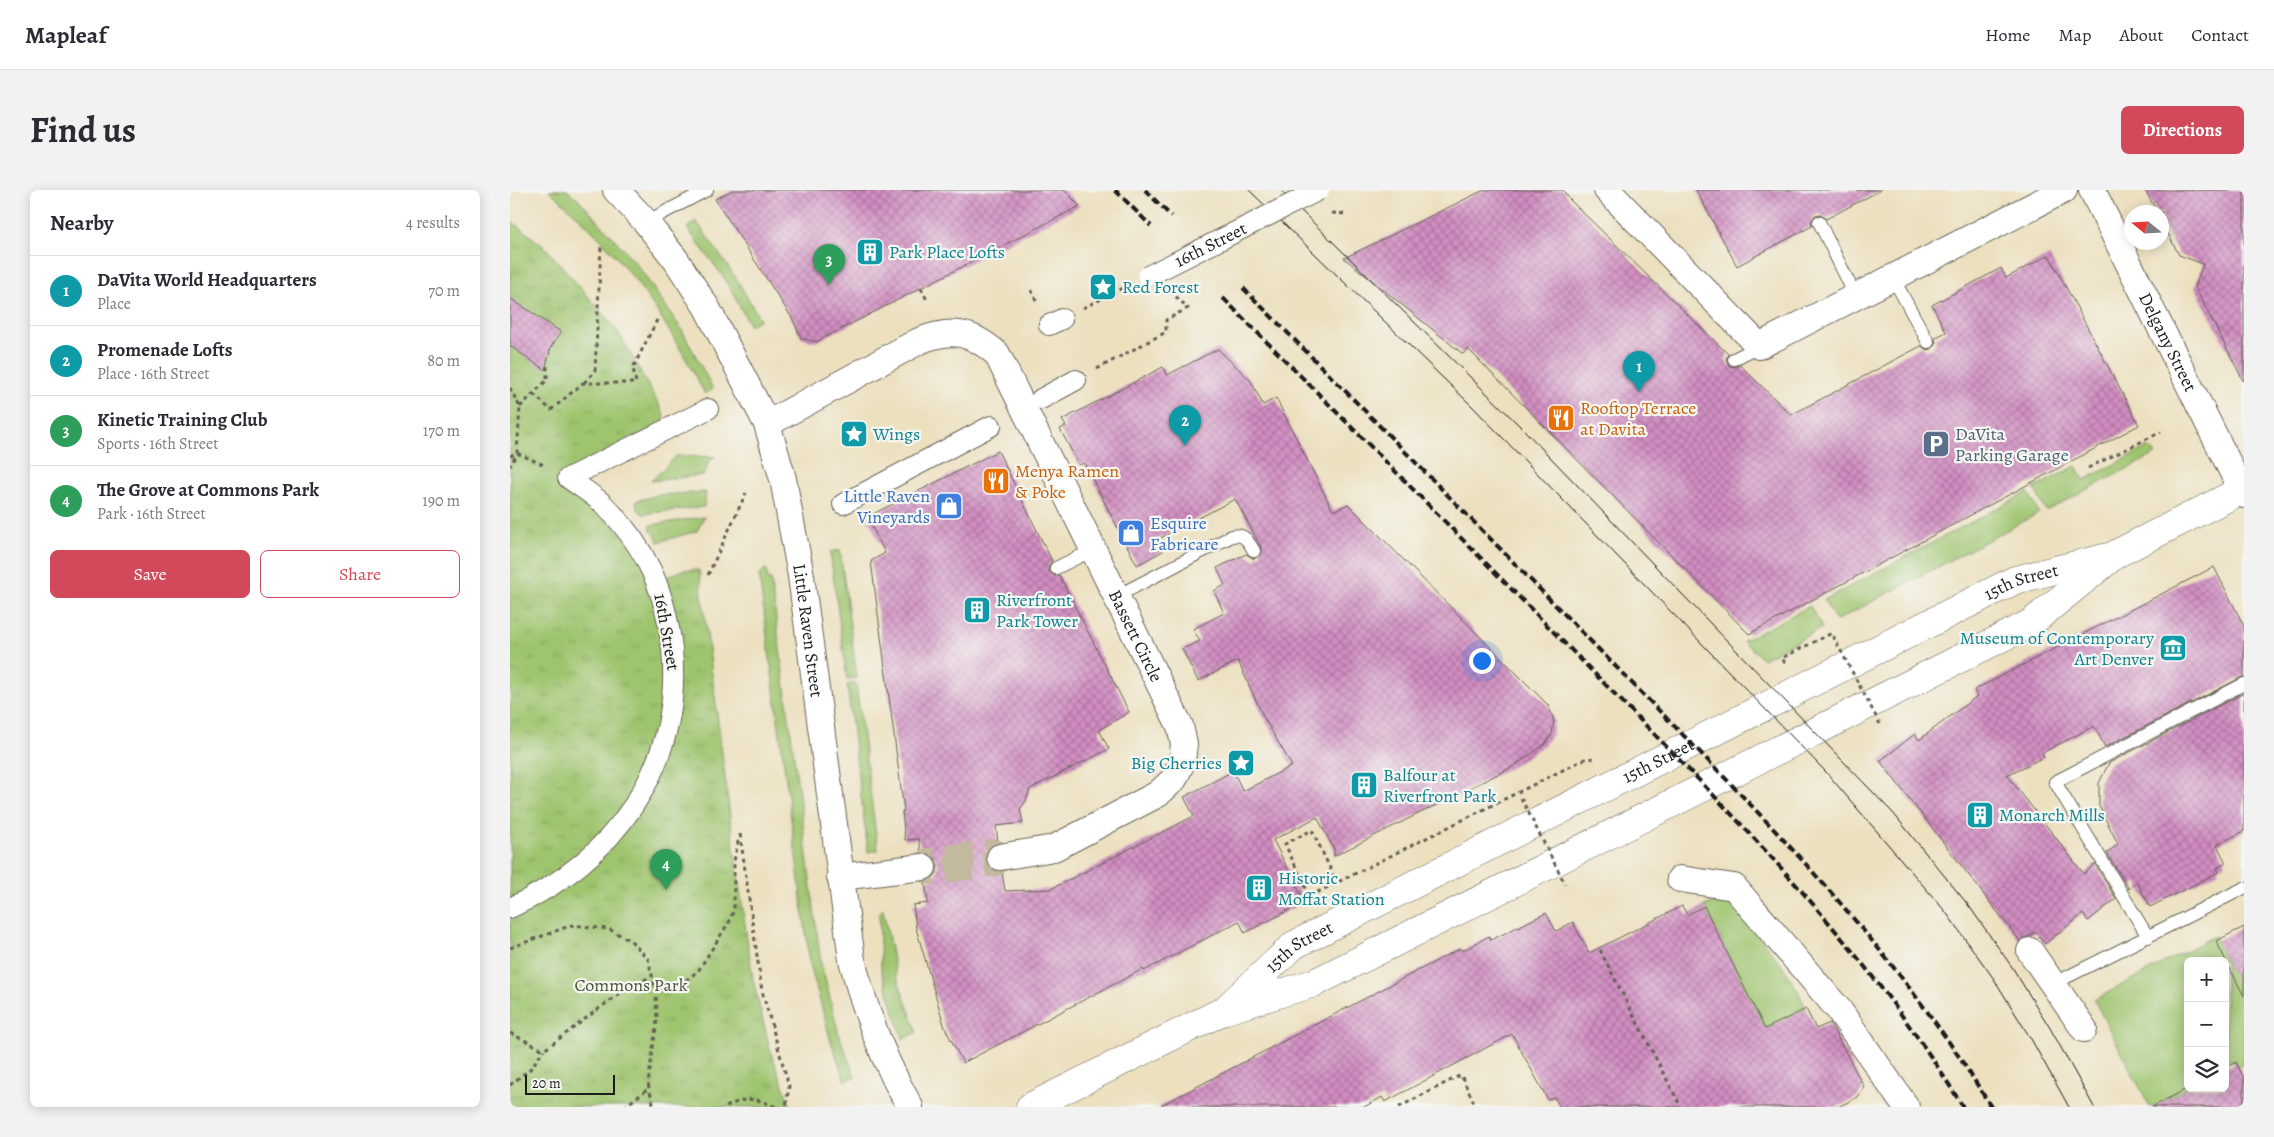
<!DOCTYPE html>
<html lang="en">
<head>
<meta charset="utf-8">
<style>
  body { margin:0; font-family:Alegreya,serif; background:#f2f2f3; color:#2b2b33 }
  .controls { position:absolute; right:15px; bottom:15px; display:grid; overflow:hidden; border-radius:8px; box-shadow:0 2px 12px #0003 }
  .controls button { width:45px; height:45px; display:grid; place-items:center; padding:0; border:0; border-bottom:1px solid #e1e1e2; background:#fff; color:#2b2b33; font:25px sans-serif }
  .compass { position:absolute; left:1614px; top:15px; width:45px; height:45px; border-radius:50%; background:#fff; box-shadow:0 2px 12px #0003; rotate:288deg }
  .scale { position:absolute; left:15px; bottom:12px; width:90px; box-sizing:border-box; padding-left:5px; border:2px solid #1c1c1c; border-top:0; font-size:14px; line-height:18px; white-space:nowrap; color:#1c1c1c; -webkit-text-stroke:4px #f6f6f2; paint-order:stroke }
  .you { position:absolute; left:971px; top:470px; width:18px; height:18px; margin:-12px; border:4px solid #fff; border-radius:50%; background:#1a73e8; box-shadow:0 0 0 8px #1a73e833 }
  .badge { display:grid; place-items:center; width:32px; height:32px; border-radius:50%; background:#d1495b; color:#fff; font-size:16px; font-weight:700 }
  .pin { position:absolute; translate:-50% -41px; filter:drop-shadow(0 1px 2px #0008) }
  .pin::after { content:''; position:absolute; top:26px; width:18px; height:15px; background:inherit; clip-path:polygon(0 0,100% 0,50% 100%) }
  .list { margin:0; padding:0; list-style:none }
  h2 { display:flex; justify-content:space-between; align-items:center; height:65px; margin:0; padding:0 20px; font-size:21px }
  h2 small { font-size:16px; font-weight:400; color:#7c7c81 }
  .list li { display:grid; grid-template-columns:32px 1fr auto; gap:15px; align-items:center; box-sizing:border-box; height:70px; padding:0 20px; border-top:1px solid #e1e1e2 }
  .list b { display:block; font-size:19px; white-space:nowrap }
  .list p { margin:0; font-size:16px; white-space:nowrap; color:#7c7c81 }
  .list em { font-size:16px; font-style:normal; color:#7c7c81 }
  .actions { display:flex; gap:10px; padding:15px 20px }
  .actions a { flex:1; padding:11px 0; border:1px solid #d1495b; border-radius:8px; text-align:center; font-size:18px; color:#d1495b }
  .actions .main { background:#d1495b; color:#fff }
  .icon { flex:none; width:28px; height:28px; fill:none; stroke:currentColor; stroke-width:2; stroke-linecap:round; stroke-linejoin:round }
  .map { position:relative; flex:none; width:1734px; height:917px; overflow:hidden; border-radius:8px }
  header { display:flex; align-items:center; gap:30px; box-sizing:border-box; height:70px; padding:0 25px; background:#fff; border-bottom:1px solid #e1e1e2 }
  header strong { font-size:24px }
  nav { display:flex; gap:28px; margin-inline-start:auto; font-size:18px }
  .intro { display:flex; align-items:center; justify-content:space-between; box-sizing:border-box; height:120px; padding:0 30px }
  h1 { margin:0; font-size:35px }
  .button { padding:12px 22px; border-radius:8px; background:#d1495b; color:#fff; font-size:18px; font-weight:700 }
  main { display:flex; gap:30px; padding:0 30px }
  aside { flex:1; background:#fff; border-radius:8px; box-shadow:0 2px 12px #0003 }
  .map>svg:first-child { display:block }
  .green { fill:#9fc46e; stroke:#5e7045 }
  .park { fill:url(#park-tufts); stroke:#5e7045 }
  .building { fill:url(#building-cross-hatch) }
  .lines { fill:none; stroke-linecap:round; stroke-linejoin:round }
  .minor-tunnel { stroke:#c2b99e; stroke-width:26; stroke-dasharray:26 13; stroke-linecap:butt }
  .service-casing { stroke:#656155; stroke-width:14 }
  .pedestrian-casing { stroke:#656155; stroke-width:22 }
  .minor-casing { stroke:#656155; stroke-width:28 }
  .secondary-casing { stroke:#656155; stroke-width:29 }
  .path { stroke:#656155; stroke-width:3; stroke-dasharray:4 4; stroke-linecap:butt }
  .service { stroke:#fff; stroke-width:12 }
  .pedestrian { stroke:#fff; stroke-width:20 }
  .minor { stroke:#fff; stroke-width:26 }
  .secondary { stroke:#fff; stroke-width:28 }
  .tram { stroke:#1c1c1c; stroke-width:1 }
  .rail { stroke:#1c1c1c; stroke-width:4; stroke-dasharray:8 4; stroke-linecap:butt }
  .pedestrian-bridge-casing { stroke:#656155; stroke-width:22; stroke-linecap:butt }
  .path-bridge { stroke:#656155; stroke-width:3; stroke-dasharray:4 4; stroke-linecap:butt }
  .pedestrian-bridge { stroke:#fff; stroke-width:20 }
  .labels { text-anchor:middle; stroke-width:4.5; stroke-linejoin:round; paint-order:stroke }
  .street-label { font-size:18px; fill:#1c1c1c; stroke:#f6f6f2 }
  .culture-label { font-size:18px; fill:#0d838f; stroke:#f6f6f2; text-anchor:start }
  .food-label { font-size:18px; fill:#c56008; stroke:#f6f6f2; text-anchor:start }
  .service-label { font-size:18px; fill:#4e5e75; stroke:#f6f6f2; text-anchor:start }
  .shop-label { font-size:18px; fill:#366cbe; stroke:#f6f6f2; text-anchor:end }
  .park-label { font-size:18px; fill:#4a5739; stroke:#f6f6f2 }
</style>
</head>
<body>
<header>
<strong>Mapleaf</strong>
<nav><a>Home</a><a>Map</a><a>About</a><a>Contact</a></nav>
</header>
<div class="intro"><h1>Find us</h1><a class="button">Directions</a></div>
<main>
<aside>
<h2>Nearby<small>4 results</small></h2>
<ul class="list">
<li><span class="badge" style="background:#0f9aa8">1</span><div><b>DaVita World Headquarters</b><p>Place</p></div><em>70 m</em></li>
<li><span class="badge" style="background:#0f9aa8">2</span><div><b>Promenade Lofts</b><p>Place · 16th Street</p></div><em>80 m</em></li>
<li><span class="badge" style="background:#2e9e5b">3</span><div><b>Kinetic Training Club</b><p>Sports · 16th Street</p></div><em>170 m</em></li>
<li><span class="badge" style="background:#2e9e5b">4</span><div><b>The Grove at Commons Park</b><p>Park · 16th Street</p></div><em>190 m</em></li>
</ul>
<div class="actions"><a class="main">Save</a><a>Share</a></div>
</aside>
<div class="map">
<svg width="1734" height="917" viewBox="0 0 1734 917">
  <defs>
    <pattern id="park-tufts" width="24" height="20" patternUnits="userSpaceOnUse" patternTransform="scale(1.25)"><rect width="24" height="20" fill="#9fc46e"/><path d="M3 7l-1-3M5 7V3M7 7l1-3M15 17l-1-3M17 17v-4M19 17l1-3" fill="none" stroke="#88a85f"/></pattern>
    <pattern id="building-cross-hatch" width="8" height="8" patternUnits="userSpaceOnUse" patternTransform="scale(1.25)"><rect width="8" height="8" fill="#d28ec2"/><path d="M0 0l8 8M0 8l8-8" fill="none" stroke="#aa739d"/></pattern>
  </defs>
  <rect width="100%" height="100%" fill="#f6f6f2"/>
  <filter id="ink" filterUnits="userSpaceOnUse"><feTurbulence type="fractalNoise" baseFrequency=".02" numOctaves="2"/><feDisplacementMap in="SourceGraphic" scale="10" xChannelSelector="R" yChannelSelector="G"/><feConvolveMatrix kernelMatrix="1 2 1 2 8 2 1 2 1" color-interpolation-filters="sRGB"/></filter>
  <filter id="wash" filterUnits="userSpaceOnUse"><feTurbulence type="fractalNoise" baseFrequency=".0096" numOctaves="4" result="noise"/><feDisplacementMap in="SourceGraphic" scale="20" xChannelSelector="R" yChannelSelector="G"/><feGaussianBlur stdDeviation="1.12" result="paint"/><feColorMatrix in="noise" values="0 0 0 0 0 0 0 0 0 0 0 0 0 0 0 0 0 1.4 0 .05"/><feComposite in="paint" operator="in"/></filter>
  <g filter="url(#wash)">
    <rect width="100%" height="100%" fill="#ece0bf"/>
    <path class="green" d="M39,0h18l15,13 54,60 46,67 31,59 -8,5c-23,-43 -47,-86 -78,-124 -23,-29 -51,-56 -78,-80z
      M186,31l40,57 24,41 -10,7 -23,-44 -40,-54z
      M1638,257l8,7 -110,57 -12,-23 42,-22 8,14z
      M166,266l39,1 -6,5 -5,13 -53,6z
      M196,302l-2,15 -62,7 -5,-6 -1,-7 21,-6z
      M1518,302l11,21 -203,108 -12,-21z
      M194,327l-7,14 -39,11 -3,-8 -5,-4 1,-5z
      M330,360l17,128 -10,1 -17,-127z
      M256,378l2,12h3l50,383 18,72 16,42 -10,4 -15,-43 -20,-74 -51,-389z
      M1300,416l12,22 -59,31 -20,-18z
      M346,493l22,167 -10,2 -21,-167z
      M1215,708c29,34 65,69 81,111l-41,20 -61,-123z
      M373,719l13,66 21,57 -14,7 -22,-69 -2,-57z
      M1704,746l19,38 11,2v87l-6,3 -4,-6 -9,4v-103h-37v127l-24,12 -7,7h-7l-56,-107z"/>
    <path class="park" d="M0,30l36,28 71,82 46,82 2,10 -97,50 94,107 21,-9h16l34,271 20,139 18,73 20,54h-281z"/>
    <g id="blocks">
      <path class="building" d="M223,0h331l16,16 -264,136 -15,-4 -9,-20 -77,-119z
        M974,0h79l7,10 158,154 -2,5 3,7 5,1 6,-2 51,50 130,-69 6,4 5,-1 4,-6 -1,-5 11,-6 -14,-27 69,-37 5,10 43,-23 90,170 -390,209 -281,-285 -5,5 -119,-96z
        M1186,0h185l-55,29 -6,-5 -5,1 -4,6 1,5 -75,40z
        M1635,0h99v192l-49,-95 8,-23 -24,-9 -17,-33v-10h-5z
        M0,108l51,34 -10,15 -6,23 -35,-24z
        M708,159l33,32 12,24 13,-7 57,113 15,-7 200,201 6,16 -2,13 -8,11 -30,21 -180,90v-7l-17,-32 -44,23 32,62 -60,31 -6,-12 -95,50 -1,-2 -180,94 -18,-35 -29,-100 -3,-23 15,-2 -3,-21 7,-3 5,-6 1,-8 -3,-7 -6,-5 -8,-1 -2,-13 -14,1 -3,-29h2l-33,-250 14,-8 -18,-36 131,-66 54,110 -4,6 1,5 6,4 4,-1 70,137 -30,18 10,19 -79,40 -4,12 -6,8 3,14 -27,3 2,16 -8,4 -4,6 -1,7 4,8 6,4 7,1 3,19 46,-2 143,-73 -10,-19 49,-26 10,20 49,-25 -29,-50 -25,-55 -40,20 -16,-32 18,-8 -7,-12 31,-16 -10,-22 11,-6 -8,-17 29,-14 8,5 7,-5v-7l-26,-48 -78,41 6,11 -26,14 -53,-102 -5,2 -19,-36 6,-3 -4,-6 101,-53 4,8z
        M1704,377l30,59v50l-139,71 -11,-21 -52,27 2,4 -37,18 77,99 11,-10 21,35 -28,22 -5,-7 -38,30 -9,-12 -16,9 -140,-180 35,-27 4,6 58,-44 -3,-6z
        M1734,503v138l-27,14 9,18 -9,5 2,4 -69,35 -13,-25 -8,7 -22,-36 11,-9 -19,-38v-23l10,-20z
        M1172,716l5,9 17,-9 61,123 41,-20 10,20 14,-6 34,64 -6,10 -20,10h-278l-6,-10 -6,3 -36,-66 -127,68 -3,-5 -18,10h-206l303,-159 1,3 27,-15 2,4 55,-27 10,18 17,-9 16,31z
        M1734,737v69l-28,-55z
        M1726,872l8,16v29h-92l36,-19h37v-20z"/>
    </g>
  </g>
  <g filter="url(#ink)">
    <use href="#blocks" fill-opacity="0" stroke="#656155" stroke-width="1"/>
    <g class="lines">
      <path class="minor-tunnel" d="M485,662l5,5 -4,6 -67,9 -6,-5 5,-6z"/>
      <g class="service-casing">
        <path id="service" d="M136,32l61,-32
          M1309,32l37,75
          M1383,88l35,64
          M1224,169l25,-13
          M546,378l37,-18
          M607,406l115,-60c12,-3 16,5 22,15
          M1638,747l-93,-155 189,-98
          M1543,794l191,-96"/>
      </g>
      <g class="pedestrian-casing">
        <path id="pedestrian" d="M539,135l13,-6
          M531,209l35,-19
          M333,314l148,-78
          M0,718c103,-47 173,-141 162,-258 -6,-60 -27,-105 -70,-147 -10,-9 -23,-17 -34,-25l140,-69"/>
      </g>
      <g class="minor-casing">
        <g id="minor">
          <path id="s1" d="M106,0l30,32 30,38 31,48 60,116 16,55 18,97 51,384c13,52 32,101 58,147"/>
          <path d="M1097,0l152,156 305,-156"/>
          <path id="s2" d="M1582,0l152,305"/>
          <path id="s3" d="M257,234l152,-83c32,-13 52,-10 78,13l183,372 4,18 -2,18 -8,17 -16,15 -104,54 -54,9"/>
          <path d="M330,687l83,-10"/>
          <path d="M1170,689l54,8 105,123 67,97"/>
          <path d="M1520,761l54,78"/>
        </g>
      </g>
      <g class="secondary-casing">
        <g id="secondary">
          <path id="s4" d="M718,817l66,-62 721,-365 93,-23"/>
          <path d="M520,917l193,-96 91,-28 717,-360 85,-69 128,-65"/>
        </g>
      </g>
      <path class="path" d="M411,98l6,12
        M521,100l6,12
        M573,118l44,-22
        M587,179l69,-37v-12l22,-12 -17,-16
        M74,193l11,-12 6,-125
        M0,198l10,19 -3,46 -7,13
        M23,204l18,16 32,-27h53l-3,-15 25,-50
        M10,217l27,-27v-17
        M0,266l7,-3 29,13
        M1578,278l73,-36
        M198,385l38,-82
        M1275,473l-3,-5 50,-25
        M230,644l22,157 27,95 -3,21
        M800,706l277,-138 8,1
        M803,713l-28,-59 27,-14 25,53
        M0,758l62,-23 37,4 22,12 17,18 8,32 1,29 -9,64 6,23
        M1090,760l81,157
        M146,801l25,-7 17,-13 33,-52 3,-12v-46l5,-24
        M0,843l34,17c36,-26 68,-55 108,-74
        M0,895l20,-16 14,-19
        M114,917l25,-19
        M216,917c21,-11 30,-9 50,0
        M889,917l62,-32 15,32"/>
      <use href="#service" class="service"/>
      <use href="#pedestrian" class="pedestrian"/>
      <use href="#minor" class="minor"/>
      <use href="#secondary" class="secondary"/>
      <path class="tram" d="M739,0l224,217 353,365 119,139 49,68 37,60 38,68
        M770,0l245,241 368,382 76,93 43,61 38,61 44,79"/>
      <path class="rail" d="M605,0l36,36
        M635,0l26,26
        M733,98c129,129 256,260 384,390 131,133 267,268 364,429
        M713,108c125,125 249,251 373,377 133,135 268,269 367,432"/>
      <g class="pedestrian-bridge-casing">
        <g id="pedestrian-bridge">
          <path id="s5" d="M638,86l171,-86"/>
        </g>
      </g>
      <path class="path-bridge" d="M822,23l15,1
        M1323,446l47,88
        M1011,608l44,86"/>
      <use href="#pedestrian-bridge" class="pedestrian-bridge"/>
    </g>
  </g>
  <defs>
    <g id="building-square" transform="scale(1.4375)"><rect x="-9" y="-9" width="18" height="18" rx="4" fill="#0f9aa8" stroke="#f6f6f2"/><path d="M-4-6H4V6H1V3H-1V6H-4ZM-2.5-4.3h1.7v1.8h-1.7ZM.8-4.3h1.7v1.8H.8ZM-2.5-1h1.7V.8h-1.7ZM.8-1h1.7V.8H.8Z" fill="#fff"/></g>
    <g id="sight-square" transform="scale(1.4375)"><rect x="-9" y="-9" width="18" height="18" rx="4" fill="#0f9aa8" stroke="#f6f6f2"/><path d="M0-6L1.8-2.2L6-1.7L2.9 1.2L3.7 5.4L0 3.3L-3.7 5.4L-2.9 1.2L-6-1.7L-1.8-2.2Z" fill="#fff"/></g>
    <g id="restaurant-square" transform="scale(1.4375)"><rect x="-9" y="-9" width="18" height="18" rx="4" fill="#e8710a" stroke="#f6f6f2"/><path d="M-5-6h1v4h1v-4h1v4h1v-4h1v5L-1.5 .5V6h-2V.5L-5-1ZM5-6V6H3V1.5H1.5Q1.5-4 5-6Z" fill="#fff"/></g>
    <g id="parking-square" transform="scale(1.4375)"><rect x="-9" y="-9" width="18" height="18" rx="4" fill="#5c6f8a" stroke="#f6f6f2"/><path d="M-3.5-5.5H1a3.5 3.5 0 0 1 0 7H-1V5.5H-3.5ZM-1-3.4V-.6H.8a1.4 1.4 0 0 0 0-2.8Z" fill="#fff"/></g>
    <g id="shop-square" transform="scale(1.4375)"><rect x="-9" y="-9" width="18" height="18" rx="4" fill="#3f7fe0" stroke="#f6f6f2"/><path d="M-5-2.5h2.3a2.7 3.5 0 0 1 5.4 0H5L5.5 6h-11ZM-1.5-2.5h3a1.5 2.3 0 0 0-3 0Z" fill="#fff"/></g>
    <g id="museum-square" transform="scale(1.4375)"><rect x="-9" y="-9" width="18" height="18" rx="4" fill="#0f9aa8" stroke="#f6f6f2"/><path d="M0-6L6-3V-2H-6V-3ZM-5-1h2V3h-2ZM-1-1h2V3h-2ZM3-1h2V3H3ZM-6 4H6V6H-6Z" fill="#fff"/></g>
  </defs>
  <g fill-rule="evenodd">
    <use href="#building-square" x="360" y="62"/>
    <use href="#sight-square" x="593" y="97"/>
    <use href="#restaurant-square" x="1051" y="228"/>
    <use href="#sight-square" x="344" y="244"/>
    <use href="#parking-square" x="1426" y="254"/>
    <use href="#restaurant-square" x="486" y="291"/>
    <use href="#shop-square" x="439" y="316"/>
    <use href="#shop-square" x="621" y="343"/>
    <use href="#building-square" x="467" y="420"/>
    <use href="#museum-square" x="1663" y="458"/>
    <use href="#sight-square" x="731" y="573"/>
    <use href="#building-square" x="854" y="595"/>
    <use href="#building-square" x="1470" y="625"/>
    <use href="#building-square" x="749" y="698"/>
  </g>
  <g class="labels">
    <g class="street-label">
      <text dy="6" stroke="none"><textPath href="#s5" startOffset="70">16th Street</textPath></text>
      <text dy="6" stroke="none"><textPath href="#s2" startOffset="170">Delgany Street</textPath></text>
      <text dy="6" stroke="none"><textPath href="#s4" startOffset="904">15th Street</textPath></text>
      <text dy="6" stroke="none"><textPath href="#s1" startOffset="491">Little Raven Street</textPath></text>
      <text transform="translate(157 442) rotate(80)" y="6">16th Street</text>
      <text dy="6" stroke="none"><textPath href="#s3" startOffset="572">Bassett Circle</textPath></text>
      <text dy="6" stroke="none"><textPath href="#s4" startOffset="499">15th Street</textPath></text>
      <text dy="6" stroke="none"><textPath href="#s4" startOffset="94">15th Street</textPath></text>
    </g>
    <g class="culture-label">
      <text x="379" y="68">Park Place Lofts</text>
      <text x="612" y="103">Red Forest</text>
      <text x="363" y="250">Wings</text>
      <text x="486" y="416">Riverfront<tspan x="486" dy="21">Park Tower</tspan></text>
      <text x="1644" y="454" text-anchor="end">Museum of Contemporary<tspan x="1644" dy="21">Art Denver</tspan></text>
      <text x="712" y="579" text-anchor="end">Big Cherries</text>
      <text x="873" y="591">Balfour at<tspan x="873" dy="21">Riverfront Park</tspan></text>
      <text x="1489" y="631">Monarch Mills</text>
      <text x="768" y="694">Historic<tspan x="768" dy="21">Moffat Station</tspan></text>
    </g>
    <g class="food-label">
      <text x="1070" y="224">Rooftop Terrace<tspan x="1070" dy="21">at Davita</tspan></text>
      <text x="505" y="287">Menya Ramen<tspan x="505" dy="21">&amp; Poke</tspan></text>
    </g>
    <g class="service-label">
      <text x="1445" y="250">DaVita<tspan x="1445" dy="21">Parking Garage</tspan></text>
    </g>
    <g class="shop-label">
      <text x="420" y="312">Little Raven<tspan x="420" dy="21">Vineyards</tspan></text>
      <text x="640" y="339" text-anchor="start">Esquire<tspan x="640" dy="21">Fabricare</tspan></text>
    </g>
    <g class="park-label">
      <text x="121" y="801">Commons Park</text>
    </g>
  </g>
</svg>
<div class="controls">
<button>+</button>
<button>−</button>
<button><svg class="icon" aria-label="layers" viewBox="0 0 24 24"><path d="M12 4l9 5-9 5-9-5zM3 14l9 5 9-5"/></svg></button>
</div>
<svg class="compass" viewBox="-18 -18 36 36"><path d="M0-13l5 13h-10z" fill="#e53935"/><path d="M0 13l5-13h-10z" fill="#7c7c81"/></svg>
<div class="scale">20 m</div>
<div class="you"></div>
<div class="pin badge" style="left:1129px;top:202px;background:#0f9aa8">1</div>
<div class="pin badge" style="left:675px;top:256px;background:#0f9aa8">2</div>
<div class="pin badge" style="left:319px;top:95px;background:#2e9e5b">3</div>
<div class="pin badge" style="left:156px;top:700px;background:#2e9e5b">4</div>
</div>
</main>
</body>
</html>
